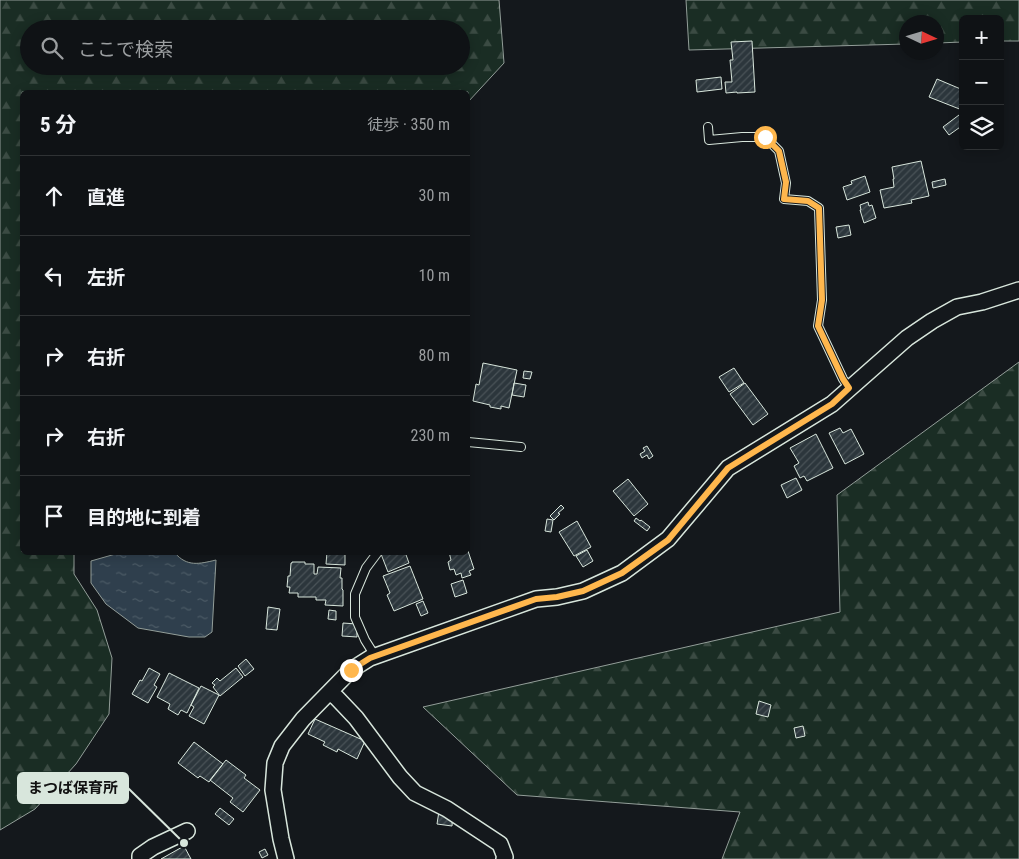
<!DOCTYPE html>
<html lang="ja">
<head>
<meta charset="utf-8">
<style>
  body { margin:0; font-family:"Roboto Condensed","Noto Sans JP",sans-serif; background:#181b1e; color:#f1f3f6 }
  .controls { position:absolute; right:15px; top:15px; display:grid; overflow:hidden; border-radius:8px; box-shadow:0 2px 12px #0003 }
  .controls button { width:45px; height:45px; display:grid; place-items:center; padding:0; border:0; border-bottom:1px solid #2f3234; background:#0f1215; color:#f1f3f6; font:25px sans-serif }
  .compass { position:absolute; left:899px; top:15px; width:45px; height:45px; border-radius:50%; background:#0f1215; box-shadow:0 2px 12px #0003; rotate:94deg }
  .stop { position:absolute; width:15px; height:15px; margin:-11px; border:4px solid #ffb74d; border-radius:50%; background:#fff }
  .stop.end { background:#ffb74d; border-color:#fff; box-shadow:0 1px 5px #0008 }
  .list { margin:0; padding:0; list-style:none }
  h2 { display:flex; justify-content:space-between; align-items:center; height:65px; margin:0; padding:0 20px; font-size:21px }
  h2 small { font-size:16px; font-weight:400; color:#9b9ea0 }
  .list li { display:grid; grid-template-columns:32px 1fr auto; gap:15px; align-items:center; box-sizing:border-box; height:80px; padding:0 20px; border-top:1px solid #2f3234 }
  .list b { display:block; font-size:19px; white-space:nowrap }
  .list em { font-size:16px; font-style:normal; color:#9b9ea0 }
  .icon { flex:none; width:28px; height:28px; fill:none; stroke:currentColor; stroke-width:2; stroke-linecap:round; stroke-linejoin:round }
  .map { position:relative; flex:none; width:1019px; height:859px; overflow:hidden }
  .search { position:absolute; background:#0f1215; box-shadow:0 2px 12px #0003; left:20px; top:20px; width:450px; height:55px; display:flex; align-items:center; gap:12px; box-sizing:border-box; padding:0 18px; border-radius:28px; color:#9b9ea0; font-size:19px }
  .panel { position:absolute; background:#0f1215; box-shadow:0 2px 12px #0003; left:20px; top:90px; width:450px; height:465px; border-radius:8px }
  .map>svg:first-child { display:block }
  .forest { fill:url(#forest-firs); stroke:#939e99; fill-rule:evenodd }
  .water { fill:url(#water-ripples); stroke:#939e99 }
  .building { fill:url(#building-hatch); stroke:#d8e6dc }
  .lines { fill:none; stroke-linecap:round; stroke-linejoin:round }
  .service-casing { stroke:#d8e6dc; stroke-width:10 }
  .minor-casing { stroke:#d8e6dc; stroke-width:18 }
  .service { stroke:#14181c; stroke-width:8 }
  .minor { stroke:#14181c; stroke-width:15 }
  .route { stroke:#ffb74d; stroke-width:6 }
  .leader { fill:none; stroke:#d8e6dc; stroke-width:2 }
  .callout-dot { fill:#d8e6dc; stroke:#14181c; stroke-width:2 }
  .callout { fill:#d8e6dc; stroke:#d8e6dc; stroke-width:2 }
  .callout-label { font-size:15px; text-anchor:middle; font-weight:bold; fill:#111 }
</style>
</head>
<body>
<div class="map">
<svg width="1019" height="859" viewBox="0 0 1019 859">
  <defs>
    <pattern id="forest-firs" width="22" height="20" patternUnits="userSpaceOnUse" patternTransform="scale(1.25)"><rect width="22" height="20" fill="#1a2d24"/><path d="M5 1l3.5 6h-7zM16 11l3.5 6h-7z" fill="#3b4b43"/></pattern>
    <pattern id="water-ripples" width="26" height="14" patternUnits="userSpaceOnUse" patternTransform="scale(1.25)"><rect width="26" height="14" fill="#2f3f4d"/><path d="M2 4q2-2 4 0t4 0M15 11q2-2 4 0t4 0" fill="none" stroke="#4c5b66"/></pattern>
    <pattern id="building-hatch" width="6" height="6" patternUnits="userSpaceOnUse" patternTransform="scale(1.25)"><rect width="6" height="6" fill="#2c363c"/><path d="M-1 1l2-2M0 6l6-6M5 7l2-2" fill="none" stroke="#4a5358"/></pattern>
  </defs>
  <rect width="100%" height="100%" fill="#14181c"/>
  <path class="forest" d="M0,0h499l5,63 -36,39v-10h-446v460l52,1v21l23,36 15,48 -3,56 -33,50 -41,45 -35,21zM29,29h432v37h-432z
    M686,0h333v41h-19v-22h-37v23l-26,1 -1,-21h-30v22l-217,6z
    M1019,362v497h-297l18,-47 -223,-17 -94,-88 417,-95 -3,-117z"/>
  <path class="water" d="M119,553h56c12,14 24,11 41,7l-4,72 -7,5h-16l-51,-9 -32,-24 -15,-21v-22z"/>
  <path class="building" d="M752,41l3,51 -18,1v-1l-11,1 -1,-11h7l-2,-22h3l-2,-18z
    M721,77l1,12 -25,3 -1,-12z
    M937,79l26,11 -1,20 -33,-13z
    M959,115l4,6v4l-14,10 -6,-8z
    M921,161l8,35 -18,4 1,3 -28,5 -4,-18 14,-3 -1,-8h1l-2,-12z
    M865,176l5,16 -23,8 -4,-13 9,-3 -1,-3z
    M945,179l1,6 -13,3 -1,-6z
    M868,202l1,4 3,-1 4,13 -12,5 -4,-13h1l-1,-5z
    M849,225l2,10 -13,3 -2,-11z
    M483,363l34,7 -8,38 -8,-2v3l-11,-2v-2l-17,-4 3,-17 3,1z
    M734,368l10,15 -15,9 -10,-15z
    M524,371l8,1 -2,7 -7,-1z
    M514,383l12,2 -2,12 -12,-2z
    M745,383l23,31 -15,11 -23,-31z
    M840,428l3,5 8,-4 13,25 -19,10 -16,-31z
    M816,434l17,34 -26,13 -3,-5 -4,2 -6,-12 5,-3 -9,-15z
    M647,446l6,10 -4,3 -2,-4 -5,3 -2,-4 5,-3 -2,-3z
    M796,478l6,12 -15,8 -6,-13z
    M628,479l20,25 -14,12 -21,-25z
    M561,505l3,3 -6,5 2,1 -6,6 -4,-4z
    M636,518l4,3 1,-1 9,7 -3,4 -13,-10z
    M547,519l6,1 -2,12 -6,-1z
    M577,521l14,26 -17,9 -15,-24z
    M587,550l6,11 -10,6 -7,-11z
    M468,551l6,18 -5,2 2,4 -9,3 -1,-5 -5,2 -2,-6 -4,1 -2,-8 3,-2 -2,-8h19z
    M327,552l18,1v12l-19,-1z
    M384,552h21l4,11 -21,9 -7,-18z
    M292,562h13v2h9v10h3l1,-7 23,1 -1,10h2v11l1,1v16l-18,-1 1,-5h-10v-3h-18v-4h-9l1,-6h-3l1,-11h2l1,-13h1z
    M410,566l13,33 -29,12 -7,-16 3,-2 -7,-17z
    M463,580l4,13 -12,4 -4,-13z
    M423,601l5,12 -7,3 -5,-12z
    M268,607l12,2 -3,21 -11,-1z
    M329,610l7,1v9l-8,-1z
    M343,623l14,1v13l-15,-1z
    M246,659l8,10 -9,7 -7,-10z
    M149,668l11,6 -6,11 3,2 -9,16 -16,-9 8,-14 2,1z
    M236,668l7,9 -23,19 -7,-9 2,-2 -3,-2 5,-5 3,3z
    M169,673l30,15 -12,25 -6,-3 -3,5 -10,-6 2,-5 -13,-7z
    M201,686l18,9 -15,29 -15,-8 5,-9 -3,-2z
    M759,701l12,4 -3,12 -12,-3z
    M315,719l50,22 -8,18 -19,-10 -1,3 -14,-7 2,-3 -17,-8z
    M803,726l2,10 -9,2 -2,-10z
    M194,742l29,22 -14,18 -9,-6 -2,2 -20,-15z
    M226,760l20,15 -2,3 16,12 -17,22 -13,-10 3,-4 -23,-18z
    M220,808l14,11 -5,6 -14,-11z
    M439,811l14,1 -1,14 -15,-2z
    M184,846l7,13h-30z
    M265,849l3,6 -6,3 -3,-6z"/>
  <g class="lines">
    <g class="service-casing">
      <path id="service" d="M708,127l1,13 33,-3h23l14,14 7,32 -2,16 24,2 11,7 3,92 -4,26 25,53 6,9
        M468,442l53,5
        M375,656l-10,-16 -10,-23v-23l11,-26 12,-16"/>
    </g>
    <g class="minor-casing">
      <path id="minor" d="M330,692l7,6 19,20 44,59 15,16 32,16 53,35 5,13 -1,2
        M140,859v-3l13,-9 34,-16
        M286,859l-5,-20 -8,-49 2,-27 7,-17 21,-27 48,-49 19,-12 166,-59 21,-2 26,-6 39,-18 46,-34 60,-71 104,-64 75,-66 25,-17 25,-14 25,-5 37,-12"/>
    </g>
    <use href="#service" class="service"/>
    <use href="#minor" class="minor"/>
  </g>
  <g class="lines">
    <path class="route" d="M351,670l19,-12 166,-59 21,-2 26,-6 39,-18 46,-33 60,-72 104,-64 17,-16 -6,-9 -25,-53 4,-26 -3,-92 -11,-7 -24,-2 2,-17 -7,-31 -14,-14"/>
  </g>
  <path class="leader" d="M184 843L128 788"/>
  <circle class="callout-dot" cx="184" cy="843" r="5"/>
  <rect class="callout" x="18" y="773" width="110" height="30" rx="5"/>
  <g class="callout-label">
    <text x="73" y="793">まつば保育所</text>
  </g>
</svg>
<div class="controls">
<button>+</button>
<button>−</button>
<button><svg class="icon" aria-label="layers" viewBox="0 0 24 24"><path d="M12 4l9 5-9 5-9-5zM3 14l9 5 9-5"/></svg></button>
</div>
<svg class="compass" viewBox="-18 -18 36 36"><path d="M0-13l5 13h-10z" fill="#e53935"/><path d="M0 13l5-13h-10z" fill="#9b9ea0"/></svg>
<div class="stop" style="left:765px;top:137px"></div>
<div class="stop end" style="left:351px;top:670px"></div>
<div class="search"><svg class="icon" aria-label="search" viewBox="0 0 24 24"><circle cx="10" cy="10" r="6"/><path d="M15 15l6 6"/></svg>ここで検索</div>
<section class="panel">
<h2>5 分<small>徒歩 · 350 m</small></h2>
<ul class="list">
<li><svg class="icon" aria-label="ahead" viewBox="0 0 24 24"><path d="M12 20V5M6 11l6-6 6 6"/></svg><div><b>直進</b></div><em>30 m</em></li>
<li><svg class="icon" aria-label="left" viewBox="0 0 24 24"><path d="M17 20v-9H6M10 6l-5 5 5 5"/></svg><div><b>左折</b></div><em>10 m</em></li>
<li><svg class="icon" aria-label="right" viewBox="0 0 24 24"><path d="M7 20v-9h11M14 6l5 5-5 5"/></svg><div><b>右折</b></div><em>80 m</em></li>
<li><svg class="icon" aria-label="right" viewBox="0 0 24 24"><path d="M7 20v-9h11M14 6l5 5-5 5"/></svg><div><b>右折</b></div><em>230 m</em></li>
<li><svg class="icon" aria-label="arrive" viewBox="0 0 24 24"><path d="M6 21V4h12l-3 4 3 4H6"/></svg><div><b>目的地に到着</b></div></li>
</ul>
</section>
</div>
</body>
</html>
